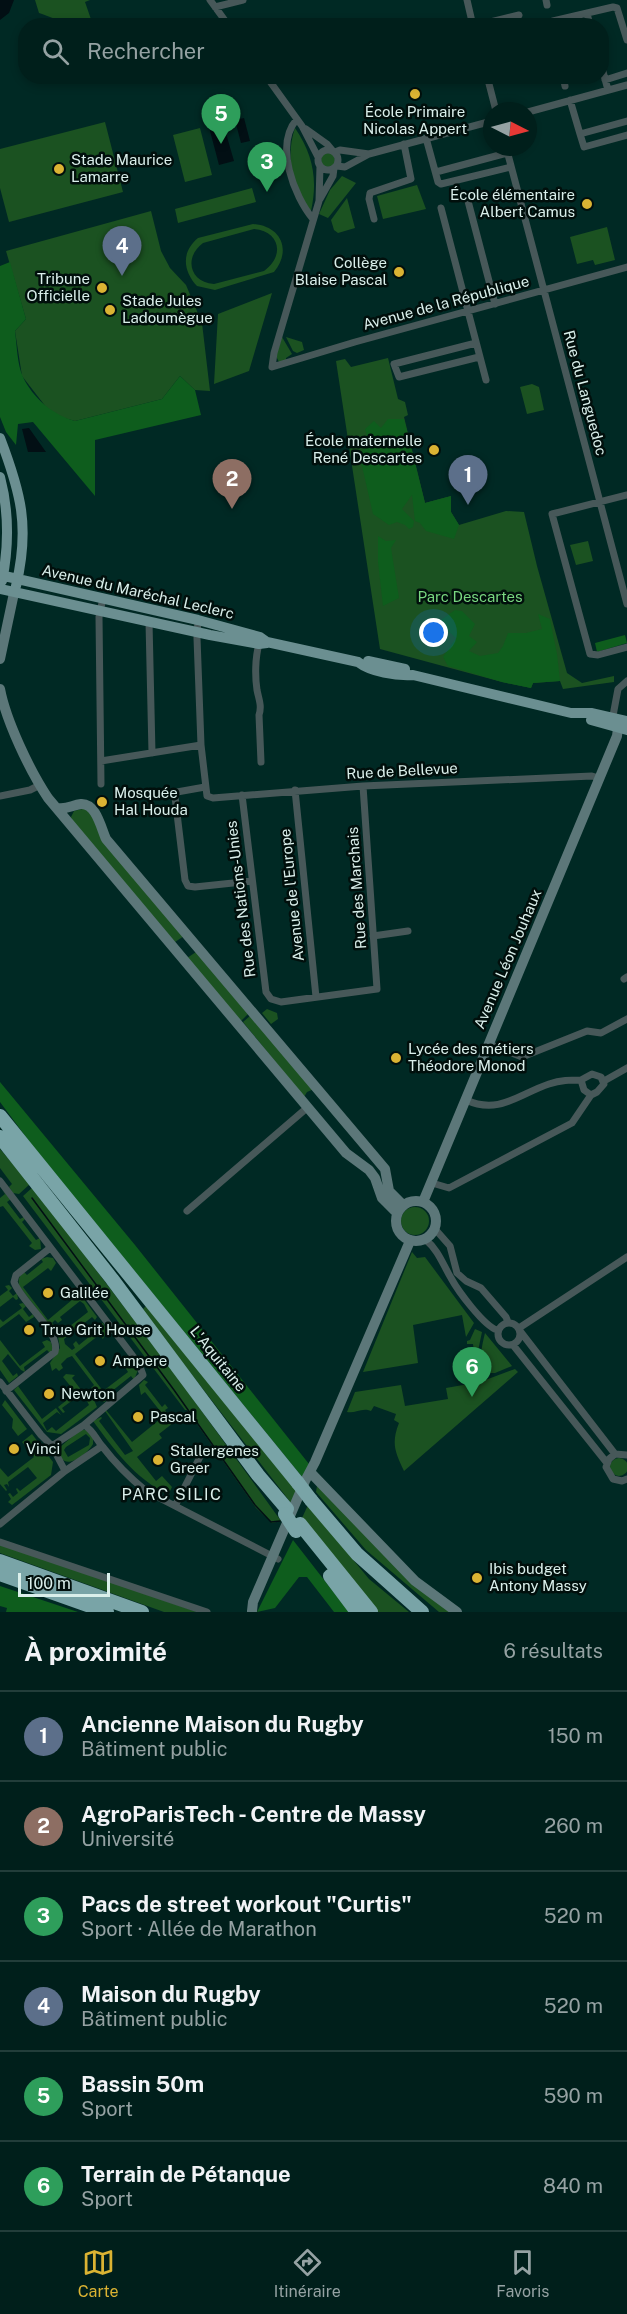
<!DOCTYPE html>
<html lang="fr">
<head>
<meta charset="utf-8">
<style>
  body { margin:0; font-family:"Public Sans",sans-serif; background:#0e2c28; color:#f1f3f6 }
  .compass { position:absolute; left:483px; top:102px; width:54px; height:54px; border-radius:50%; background:#001f1b; box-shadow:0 3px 9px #0003; rotate:96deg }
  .scale { position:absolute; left:18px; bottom:15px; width:92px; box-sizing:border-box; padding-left:6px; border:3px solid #daefeb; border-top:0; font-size:16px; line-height:21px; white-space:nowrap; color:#daefeb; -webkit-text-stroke:4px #010f0c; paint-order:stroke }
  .you { position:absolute; left:434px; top:633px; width:21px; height:21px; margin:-15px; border:4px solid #fff; border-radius:50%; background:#1a73e8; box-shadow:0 0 0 9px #1a73e833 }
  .badge { display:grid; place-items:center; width:39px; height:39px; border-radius:50%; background:#dbb333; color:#fff; font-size:20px; font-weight:700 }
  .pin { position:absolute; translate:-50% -50px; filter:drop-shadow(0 2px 3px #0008) }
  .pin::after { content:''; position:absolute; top:32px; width:21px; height:18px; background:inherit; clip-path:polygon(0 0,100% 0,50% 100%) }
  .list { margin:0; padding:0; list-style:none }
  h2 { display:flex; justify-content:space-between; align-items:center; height:78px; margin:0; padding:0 24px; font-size:26px }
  h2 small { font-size:20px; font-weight:400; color:#95a2a3 }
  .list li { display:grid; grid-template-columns:39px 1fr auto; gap:18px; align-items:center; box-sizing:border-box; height:90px; padding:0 24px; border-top:2px solid #223d3a }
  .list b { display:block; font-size:22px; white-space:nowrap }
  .list p { margin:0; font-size:20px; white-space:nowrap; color:#95a2a3 }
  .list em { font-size:20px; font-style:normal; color:#95a2a3 }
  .icon { flex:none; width:33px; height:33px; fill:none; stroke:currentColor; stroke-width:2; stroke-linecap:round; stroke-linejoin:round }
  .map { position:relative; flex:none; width:627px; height:1612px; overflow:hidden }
  .search { position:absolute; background:#001f1b; box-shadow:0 3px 9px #0003; left:18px; right:18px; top:18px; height:66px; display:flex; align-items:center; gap:15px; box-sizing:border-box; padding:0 21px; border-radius:24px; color:#95a2a3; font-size:22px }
  .sheet { height:618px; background:#001f1b }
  nav { display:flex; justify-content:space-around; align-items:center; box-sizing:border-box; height:84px; border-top:2px solid #223d3a; background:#001f1b; font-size:16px; color:#95a2a3 }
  nav a { display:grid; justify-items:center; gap:3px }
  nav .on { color:#dbb333 }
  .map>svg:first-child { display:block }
  .green { fill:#1b5221; fill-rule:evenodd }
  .forest { fill:#0e5d1d }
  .water { fill:#020f14 }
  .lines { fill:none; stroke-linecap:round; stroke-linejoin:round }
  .stream { stroke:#020f14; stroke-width:1.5 }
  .street { stroke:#475859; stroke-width:7 }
  .secondary { stroke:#5c7779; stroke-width:10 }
  .primary { stroke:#6b8f91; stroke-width:10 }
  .highway { stroke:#79a4a7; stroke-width:14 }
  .highway-bridge { stroke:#79a4a7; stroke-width:14 }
  .poi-dot { fill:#dbb333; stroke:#010f0c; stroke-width:2 }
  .labels { text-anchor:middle; stroke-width:5; stroke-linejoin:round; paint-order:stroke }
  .poi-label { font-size:15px; fill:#daefeb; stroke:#010f0c; text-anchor:start }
  .street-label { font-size:15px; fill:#daefeb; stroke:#010f0c }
  .park-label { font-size:15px; fill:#79d780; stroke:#010f0c }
  .neighbourhood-label { font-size:16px; letter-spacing:1.5px; fill:#daefeb; stroke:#010f0c }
</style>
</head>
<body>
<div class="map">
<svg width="627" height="1612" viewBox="0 0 627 1612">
  <rect width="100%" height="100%" fill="#002924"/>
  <path class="green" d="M35,0h55l-5,2 8,23h-22l-29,-11 -3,-1z
    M299,77v-1l40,1 -27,7h-12z
    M105,122l18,70 -114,30 -9,-34v-39z
    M200,128l12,47 -27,7 -12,-47z
    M295,128c18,26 23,52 16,83 -21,-19 -25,-58 -16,-83z
    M321 160a7 7 0 1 1 14 0a7 7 0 1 1-14 0Z
    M342,176l14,7 -28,35 -9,-4 11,-24z
    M417,185l9,24 -43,10 -6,-23z
    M252,188l4,14 -78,21 -3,-14z
    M347,198l8,30 -17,5 -4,-3 -3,-10z
    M151,211l10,40 9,17 16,17 16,38 8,68 -15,-1 -15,-14 -18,23 -87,22 -15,-4 -14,-10 -24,-31 -7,-45 11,-12 -20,-68z
    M253,224c28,2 39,26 21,48l-59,18 -18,-4c-14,-15 -16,-34 1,-48zM254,229c26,2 31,27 10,42l-50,13c-25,-2 -30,-27 -11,-41z
    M607,227l8,33 -20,5 -2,-5 -16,4 -7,-27z
    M272,293l-23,78 -35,13 4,-70z
    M282,337l10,17 -6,4v3l-7,1 -3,-6z
    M286,337l16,5 2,8 -7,3 -4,-2z
    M388,358l10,41 7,3 3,13 -4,2 21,86 26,-7v16l8,13 47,-14 18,1 13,54 30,107 15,10 32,-7v6l-51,7 -3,-8 -27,2 -2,5 -29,-6 -122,-33 -44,-288 9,-2 6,8z
    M532,384l7,3 5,23 -17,4 -7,-27z
    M588,541l5,20 -17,4 -6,-20z
    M86,808l98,128 -9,6 -103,-120 -1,-5 3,-6z
    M196,952l52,62 -7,7 -54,-63z
    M267,1009l10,4 1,6 -7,5 -9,-11z
    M250,1016l64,73 -7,3 -3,5 -61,-75z
    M0,1149l30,35 -11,10 -6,-1 -4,-6 3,-3 -12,-16z
    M33,1187l139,183 109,151 -9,2 -16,-15 -69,-98h-2l-162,-214z
    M2,1190l9,9 -4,3 13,17 4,-2 1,2 -3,3 14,18 4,-2 1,11 -6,1 -6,-4 3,-3 -29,-37 -3,1v-9l5,-4z
    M401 1221a14 14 0 1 1 28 0a14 14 0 1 1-28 0Z
    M412,1252l5,6 8,-1 49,66 -8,14 -4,-22 -49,10 5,38 -55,9z
    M47,1257l6,1 3,5 -5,8 -3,-3 -25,19 25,33 31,-26 -2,-4 20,27 -2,3 -3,-3 -28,22 1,5 7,6 3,-2 -2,-4 3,-3 3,4 21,-17 -2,-4 5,-1 4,7 -4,9 -4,-4 -24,19 28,37 25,-19 -3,-5 9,-1 4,4 -4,10 -3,-4 -24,19 3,4 -6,3 -3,-2 3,-3 -6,-8 -4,3 -3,-4 3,-3 -22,-29 -5,2 -6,6 2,4 4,-3 -8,6 -3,-3 -4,3 -2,-8 10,-15 -3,-17 4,2 27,-21 -4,-8 -4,-3 -20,16 2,3 -4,3 -3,-3 -3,3 3,3 -4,1 -32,-41c-1,-7 0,-10 5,-14l3,3 16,-13 -2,-3z
    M9,1285l3,3 -3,3 4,5 4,-3 1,6 -2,1 -3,-3 -13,10v-11l8,-6 -3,-4z
    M23,1303l3,3 -3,3 6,8 4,-3 1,3 -8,5 -7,-8 -19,14v-9l3,3 19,-14 -3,-4z
    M146,1306l151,186 -6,11 -149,-193z
    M475,1329l7,3 -4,19 -4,1 -1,-8h-6v-3l3,-1z
    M485,1333l27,33 -17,7h-7c-11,-11 -6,-27 -3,-40z
    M0,1340l20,26 25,-19 -3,-5 5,-2 4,2 2,7 -3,4 -3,-3 -23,17 1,5 -4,-2 -13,-16 -6,7 11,15 4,-3 1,3 -9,7 -9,-13z
    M515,1369l3,3 -114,99c-9,-19 -13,-28 -5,-48l-5,-3 2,-6 -22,-8 -3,5c-9,-4 -16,3 -24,1l8,-20 46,-7 4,21 43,-7 -2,-11 34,-6z
    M66,1374l9,1 -3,3 10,13 4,-2 1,4 -3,4 -3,-3 -19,14 3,4 -2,1 -5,-6 18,-14 -13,-16z
    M144,1380l4,2 -3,3 17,22 3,-3 3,4 -3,2 6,9 4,-3 2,4 -18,14 3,4 -25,19 19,24 6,-5 10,11 -4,8c-35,-19 -52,-43 -75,-74l8,-4 1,1 -3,3 26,34 8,-4 -28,-40 1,-1 26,32 32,-26 -19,-24 -4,3 -2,-10z
    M18,1386l24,33 14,-11 5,7 -4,-3 -14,11 4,8 5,-4 4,4 33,-26 -2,-4 7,-1 3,7 -36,27 -14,-2 -33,-42z
    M5,1400l22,29 -9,7 -6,-8 1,-9 -11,-14z
    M80,1430h7l6,8v6c-7,12 -33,31 -34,4zM86,1434l4,4 -1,7 -21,12 -4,-7 2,-3z
    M32,1434l21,28 -2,13 -39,30 -4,-3 3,-3 -3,-5 2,-1 3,4 5,-4 -2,-4 1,-1 3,3 17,-13 -9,-11 -20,15 1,5 -2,-3 -3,1 3,5 -1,1 -6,-7v-16l8,9 26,-20 -12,-15z
    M610 1467a9 9 0 1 1 18 0a9 9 0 1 1-18 0Z
    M317,1486l134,126h-12l-73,-62 -50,-58z
    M308,1505l61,74 40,33h-32l-75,-94z
    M0,1543l197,69h-33l-164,-59z"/>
  <path class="forest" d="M10,262l16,57 -11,12c2,15 2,33 8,46 10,21 30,38 52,44l87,-22 18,-23 15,14 6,25 -106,25v56l-62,-74 -15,2 -2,21 -10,-13 -6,-15v-151z
    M388,419h16l21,84 26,-7v16l8,13 -5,14 -28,-8 -6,-8 -5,-2 -3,-26 -10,14 12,12 -1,6 -4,2 -4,-4 -8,-3 -8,3 -16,-11 -14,-61 11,-8 -5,-16 9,-8 7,7z
    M378,536l8,5 10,-1 -5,8 8,50 -16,8 -5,-44z
    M455,610l7,1 13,13 -6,12 8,6 -8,9 11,5 18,-3 5,-7 5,-13h18l16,-4 -4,-15 12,5 7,35 3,27 -27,2 -2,5 -29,-6 -54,-16 -5,-9 13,-19 -18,-16z
    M625,635l2,8 -30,9 -2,-9z
    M0,1082l135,163 174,219 -6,14 -271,-333 -32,-43z
    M293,1540l56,72h-15l-27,-35h-8l-24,31 -18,4z
    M0,1586l78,26h-72l1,-4 -7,-2z"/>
  <path class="water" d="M0,0h14l-5,13 -9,7z
    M244,118l6,23 -9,2 -6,-23z
    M223,123l11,38 -15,4 -10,-38z
    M29,428l17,24h-18l-6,-23z"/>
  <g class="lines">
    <path class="stream" d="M32,1198l142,192 81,115 16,17 9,-1"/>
    <path class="street" d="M210,0l19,26
      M467,0l6,26
      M546,0l1,5
      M215,7l28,-7
      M587,13l3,13
      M474,26l45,-11
      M549,26v-3l4,-2 60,-14 4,1 10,32
      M602,68l6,22
      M266,76l36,50 16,31
      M487,76l9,35
      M563,76l2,10
      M605,80l22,-7
      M570,100l10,34
      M528,112l99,-27
      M297,119c-23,26 -3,77 16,100
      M627,121l-47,13 4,13 43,-12
      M306,129l21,15 5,6
      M426,138l12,44 3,2 70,-17
      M506,147l121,457
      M318 160a10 10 0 1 1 20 0a10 10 0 1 1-20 0Z
      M335,152l5,-2 29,4
      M320,166l-1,35 -45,152 -2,14 83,-25 272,-75
      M337,166l8,1 24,-13 123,-33
      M436,172l71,-19
      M320,199l13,-23 1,-8
      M468,201l27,103
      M441,208l45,172
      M374,219l-5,-20 1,-6 41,-14 -7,-35
      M476,343l-82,21 5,13 80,-20
      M627,495l-75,19 38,140 8,1 29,-8
      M198,620l-1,18 4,107 6,51 6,2 150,-12 229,-10 7,2
      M149,622l3,131
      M259,644c-4,14 -4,33 -2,46 2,10 5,16 2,25l2,47
      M612,721l6,-32 9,-8
      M101,761l100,-16
      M101,784l-2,-167 4,-19
      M205,787l-28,5 -2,5 10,83 3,6 7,1 57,-6
      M295,790l21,207
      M242,795l24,197 5,7 10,3 96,-13 -14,-203
      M0,796l30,-6 10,-5
      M373,936l35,-5
      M624,979l3,-2
      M489,1044l33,13 65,-26 14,2 26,-14
      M592,1074l9,3 3,7 -7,8 -6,3 -7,-5 -3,-10z
      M604,1081l23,-13
      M466,1100c33,15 53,-6 83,-16 12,-4 21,-4 32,-4
      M0,1181l139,183 4,11 -59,50
      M432,1183l17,5 123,-65 19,-28
      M187,1211l121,-104
      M435,1229l15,17 7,27 9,8 15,7 25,29 2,5
      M425,1239c14,12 17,24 26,39 7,13 33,48 46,52
      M498 1334a11 11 0 1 1 22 0a11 11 0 1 1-22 0Z
      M519,1328l108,-71
      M520,1331l95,123
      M513,1345l94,118
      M0,1382l41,53 11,11 13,25
      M6,1391l49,-39c6,-20 -34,-50 -41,-70l2,-7 34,-27
      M52,1446l32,-21c9,5 12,14 18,21 13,17 28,32 44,45l132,68
      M627,1455l-12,-1 -6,5 -3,8 7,12 9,2 5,-2
      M175,1506l28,-55
      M0,1524l65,-53 37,-25
      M0,1542l207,70"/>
    <path class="secondary" d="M0,659l14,-66
      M0,689c6,32 30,82 48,109l298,355 23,17 6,8 7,20 15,15
      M57,808c10,2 15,-3 24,-4 15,-1 20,24 25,35l279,330 4,22 14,14
      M396 1221a20 20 0 1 1 40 0a20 20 0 1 1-40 0Z
      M423,1202l194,-466 1,-8
      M311,1473l104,108 42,31
      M252,1611l1,-9 52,-121 10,-19 95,-221"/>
    <path class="primary" d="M0,438c21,55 30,89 16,148
      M0,477c9,34 9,69 2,104
      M0,575l198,45 62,17 7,5 91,20c13,10 38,14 55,13l158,38h20l36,8
      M0,589l210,46 49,9 8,-1
      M368,661l37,8
      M591,720l36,10"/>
    <path class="highway" d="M0,1116l298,367
      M0,1137l112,142 146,196 29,34
      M311,1500l46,54 65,58
      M300,1524l71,88
      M0,1561l142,51
      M0,1574l107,38
      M330,1576l27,36"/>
    <path class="highway-bridge" d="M298,1483l13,17
      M285,1514l11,17"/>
  </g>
  <g class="poi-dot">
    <circle cx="415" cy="94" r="6"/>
    <circle cx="59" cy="169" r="6"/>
    <circle cx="587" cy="204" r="6"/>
    <circle cx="399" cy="272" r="6"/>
    <circle cx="102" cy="288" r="6"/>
    <circle cx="110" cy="310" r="6"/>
    <circle cx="434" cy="450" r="6"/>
    <circle cx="102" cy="802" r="6"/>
    <circle cx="396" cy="1058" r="6"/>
    <circle cx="48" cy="1293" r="6"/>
    <circle cx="29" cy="1330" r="6"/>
    <circle cx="100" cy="1361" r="6"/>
    <circle cx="49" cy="1394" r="6"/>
    <circle cx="138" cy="1417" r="6"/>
    <circle cx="14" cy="1449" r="6"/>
    <circle cx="158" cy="1460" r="6"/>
    <circle cx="477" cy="1578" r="6"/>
  </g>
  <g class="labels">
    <g class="poi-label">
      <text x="415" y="117" text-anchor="middle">École Primaire<tspan x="415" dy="17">Nicolas Appert</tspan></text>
      <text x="71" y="165">Stade Maurice<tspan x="71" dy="17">Lamarre</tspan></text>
      <text x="575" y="200" text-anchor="end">École élémentaire<tspan x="575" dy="17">Albert Camus</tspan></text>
      <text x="387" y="268" text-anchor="end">Collège<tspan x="387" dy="17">Blaise Pascal</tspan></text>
      <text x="90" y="284" text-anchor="end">Tribune<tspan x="90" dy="17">Officielle</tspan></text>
      <text x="122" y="306">Stade Jules<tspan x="122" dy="17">Ladoumègue</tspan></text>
      <text x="422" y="446" text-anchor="end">École maternelle<tspan x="422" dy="17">René Descartes</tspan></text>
      <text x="114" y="798">Mosquée<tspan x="114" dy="17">Hal Houda</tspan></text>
      <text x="408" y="1054">Lycée des métiers<tspan x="408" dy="17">Théodore Monod</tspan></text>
      <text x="60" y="1298">Galilée</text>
      <text x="41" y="1335">True Grit House</text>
      <text x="112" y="1366">Ampere</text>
      <text x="61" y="1399">Newton</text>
      <text x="150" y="1422">Pascal</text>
      <text x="26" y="1454">Vinci</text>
      <text x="170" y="1456">Stallergenes<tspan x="170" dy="17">Greer</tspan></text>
      <text x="489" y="1574">Ibis budget<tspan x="489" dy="17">Antony Massy</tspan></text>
    </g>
    <g class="street-label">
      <text transform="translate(446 303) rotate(-15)" y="5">Avenue de la République</text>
      <text transform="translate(585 393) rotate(75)" y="5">Rue du Languedoc</text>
      <text transform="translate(138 592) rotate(13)" y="5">Avenue du Maréchal Leclerc</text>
      <text transform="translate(402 771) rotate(-3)" y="5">Rue de Bellevue</text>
      <text transform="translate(357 888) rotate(-94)" y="5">Rue des Marchais</text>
      <text transform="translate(292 895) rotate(-96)" y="5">Avenue de l'Europe</text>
      <text transform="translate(241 899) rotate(-97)" y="5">Rue des Nations-Unies</text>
      <text transform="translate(508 959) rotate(-67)" y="5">Avenue Léon Jouhaux</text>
      <text transform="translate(218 1359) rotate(51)" y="5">L'Aquitaine</text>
    </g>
    <g class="park-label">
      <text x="470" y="602">Parc Descartes</text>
    </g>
    <g class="neighbourhood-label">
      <text x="172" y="1500">PARC SILIC</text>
    </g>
  </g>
</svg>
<svg class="compass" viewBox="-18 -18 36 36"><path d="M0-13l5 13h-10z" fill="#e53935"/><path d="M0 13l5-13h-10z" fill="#95a2a3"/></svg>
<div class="scale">100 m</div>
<div class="you"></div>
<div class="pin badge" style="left:468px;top:505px;background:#5c6f8a">1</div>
<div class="pin badge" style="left:232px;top:509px;background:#8d6e63">2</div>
<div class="pin badge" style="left:267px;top:192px;background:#2e9e5b">3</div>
<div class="pin badge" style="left:122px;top:276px;background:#5c6f8a">4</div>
<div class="pin badge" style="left:221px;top:144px;background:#2e9e5b">5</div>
<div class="pin badge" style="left:472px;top:1397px;background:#2e9e5b">6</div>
<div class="search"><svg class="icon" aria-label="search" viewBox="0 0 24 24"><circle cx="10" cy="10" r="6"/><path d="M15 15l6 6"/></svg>Rechercher</div>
</div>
<section class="sheet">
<h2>À proximité<small>6 résultats</small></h2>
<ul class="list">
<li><span class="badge" style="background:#5c6f8a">1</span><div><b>Ancienne Maison du Rugby</b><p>Bâtiment public</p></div><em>150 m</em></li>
<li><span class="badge" style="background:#8d6e63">2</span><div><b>AgroParisTech - Centre de Massy</b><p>Université</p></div><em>260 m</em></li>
<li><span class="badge" style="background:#2e9e5b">3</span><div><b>Pacs de street workout &quot;Curtis&quot;</b><p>Sport · Allée de Marathon</p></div><em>520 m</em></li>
<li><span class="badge" style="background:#5c6f8a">4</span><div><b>Maison du Rugby</b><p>Bâtiment public</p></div><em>520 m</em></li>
<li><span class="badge" style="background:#2e9e5b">5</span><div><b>Bassin 50m</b><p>Sport</p></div><em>590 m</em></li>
<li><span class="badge" style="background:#2e9e5b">6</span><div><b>Terrain de Pétanque</b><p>Sport</p></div><em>840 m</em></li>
</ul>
</section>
<nav>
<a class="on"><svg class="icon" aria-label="map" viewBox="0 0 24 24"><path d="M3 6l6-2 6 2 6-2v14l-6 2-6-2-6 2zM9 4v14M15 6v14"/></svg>Carte</a>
<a><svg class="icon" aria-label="directions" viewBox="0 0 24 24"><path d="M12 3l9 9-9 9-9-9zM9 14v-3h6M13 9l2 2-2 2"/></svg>Itinéraire</a>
<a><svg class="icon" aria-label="saved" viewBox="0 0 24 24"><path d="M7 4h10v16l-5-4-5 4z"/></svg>Favoris</a>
</nav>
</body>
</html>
